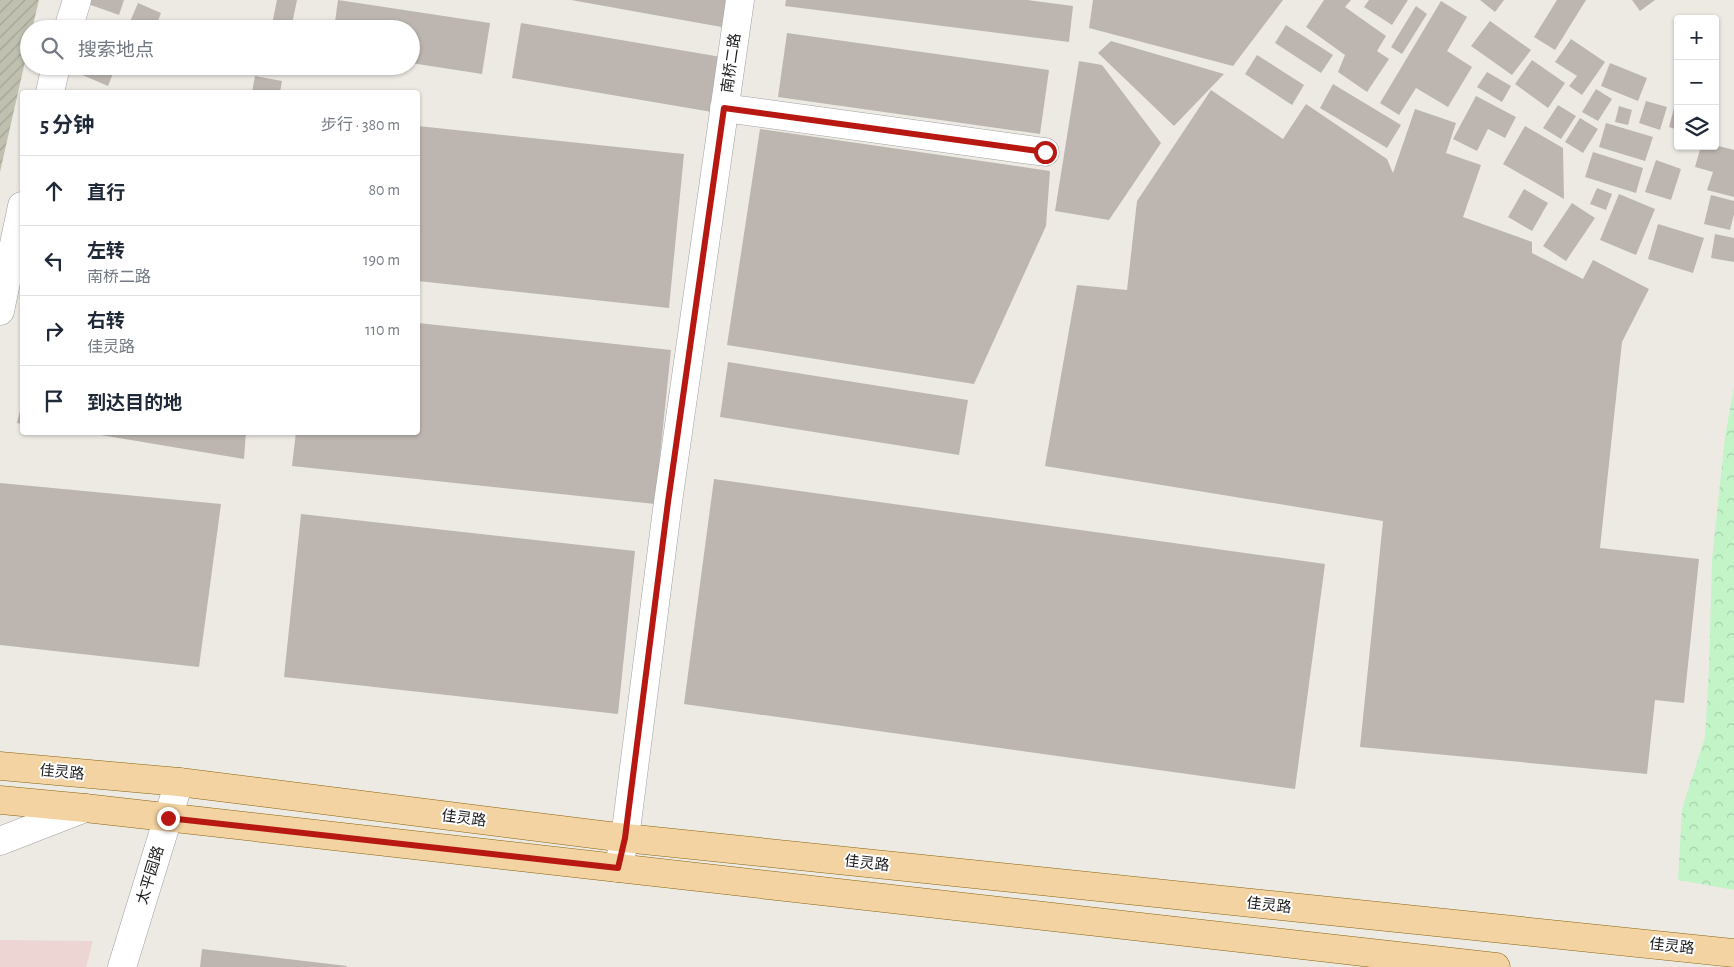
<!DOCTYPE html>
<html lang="zh">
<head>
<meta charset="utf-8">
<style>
  body { margin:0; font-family:"Alegreya Sans","Noto Sans SC",sans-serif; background:#f6f6f7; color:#1f2937 }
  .controls { position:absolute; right:15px; top:15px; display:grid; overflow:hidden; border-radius:5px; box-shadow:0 1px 4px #0004 }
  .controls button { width:45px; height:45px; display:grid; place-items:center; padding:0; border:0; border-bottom:1px solid #e0e1e3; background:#fff; color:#1f2937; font:25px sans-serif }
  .stop { position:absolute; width:15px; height:15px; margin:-11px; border:4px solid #b71811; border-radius:50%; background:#fff }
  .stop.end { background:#b71811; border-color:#fff; box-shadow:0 1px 5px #0008 }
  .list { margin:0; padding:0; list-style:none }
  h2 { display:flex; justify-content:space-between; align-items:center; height:65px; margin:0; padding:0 20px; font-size:21px }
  h2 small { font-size:16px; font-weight:400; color:#747a83 }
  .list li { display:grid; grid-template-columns:32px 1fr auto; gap:15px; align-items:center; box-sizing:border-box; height:70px; padding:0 20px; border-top:1px solid #e0e1e3 }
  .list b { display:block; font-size:19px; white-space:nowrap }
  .list p { margin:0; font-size:16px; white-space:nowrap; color:#747a83 }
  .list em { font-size:16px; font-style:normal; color:#747a83 }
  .icon { flex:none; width:28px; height:28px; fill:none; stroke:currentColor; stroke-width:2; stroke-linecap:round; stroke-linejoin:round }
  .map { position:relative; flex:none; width:1734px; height:967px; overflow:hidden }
  .search { position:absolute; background:#fff; box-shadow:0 1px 4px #0004; left:20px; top:20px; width:400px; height:55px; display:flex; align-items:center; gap:12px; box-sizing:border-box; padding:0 18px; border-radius:28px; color:#747a83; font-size:19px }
  .panel { position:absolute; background:#fff; box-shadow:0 1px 4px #0004; left:20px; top:90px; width:400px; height:345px; border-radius:5px }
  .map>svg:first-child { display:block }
  .commercial { fill:#ecd5d3 }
  .construction { fill:url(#construction-furrows) }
  .park { fill:url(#park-crowns) }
  .building { fill:#bdb6b0 }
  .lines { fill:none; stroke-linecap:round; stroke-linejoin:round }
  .minor-casing { stroke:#a0a0a0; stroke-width:29 }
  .major-casing { stroke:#88640d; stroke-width:29 }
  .minor { stroke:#fff; stroke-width:28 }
  .major { stroke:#f3d3a1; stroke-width:28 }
  .route { stroke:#b71811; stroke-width:6 }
  .labels { text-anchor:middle; stroke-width:4; stroke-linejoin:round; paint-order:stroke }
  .street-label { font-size:15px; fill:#1c1c1c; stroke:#fff }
</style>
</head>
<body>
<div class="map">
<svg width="1734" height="967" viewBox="0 0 1734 967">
  <defs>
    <pattern id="construction-furrows" width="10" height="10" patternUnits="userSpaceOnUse" patternTransform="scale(1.25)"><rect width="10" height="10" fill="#bfc0af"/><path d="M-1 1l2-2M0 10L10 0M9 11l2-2" fill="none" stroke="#a4a496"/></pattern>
    <pattern id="park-crowns" width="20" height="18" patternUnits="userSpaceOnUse" patternTransform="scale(1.25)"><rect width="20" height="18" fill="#c2f4c8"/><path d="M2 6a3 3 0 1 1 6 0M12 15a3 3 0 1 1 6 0" fill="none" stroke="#a6d1ab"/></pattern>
  </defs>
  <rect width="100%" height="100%" fill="#edeae3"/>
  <path class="commercial" d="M0,940l93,1 -7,26h-86z"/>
  <path class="construction" d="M0,0h39l-7,29h-3v15l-29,128z"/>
  <path class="park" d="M1734,386v504l-56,-10 4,-71 23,-72 4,-67 3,-111 13,-122z"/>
  <path class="building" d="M89,0h35l-5,15 -31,-11z
    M277,0h20l-6,29h-20z
    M338,0l152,23 -8,51 -71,-11v-34h-77z
    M571,0h161l-5,28z
    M786,0h241l46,6 -4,36 -284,-36z
    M1093,0h190l-50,66 -144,-38z
    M1324,0h27l-6,7 41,29 -9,15 12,8 -22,33 -29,-20 7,-17 -39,-28z
    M1369,0h39l-16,25 -28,-18z
    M1480,0h24l-9,12z
    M1557,0h29l-31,50 -21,-13z
    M1632,0h23l-15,11z
    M1441,1l26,16 -20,34 25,16 -24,40 -32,-19 -17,27 -19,-12z
    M138,3l23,10 -6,16h-28z
    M1416,6l11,8 -25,40 -11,-7z
    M1490,21l41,29 -19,25 -41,-29z
    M521,23l200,34 -9,55 -200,-34z
    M1286,25l47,30 -12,18 -46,-30z
    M787,33l262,37 -9,64 -262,-37z
    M1571,39l34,23 -23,33 -13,-9 8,-10 -22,-14z
    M1111,41l113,33 -50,52 -76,-73z
    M1257,55l47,30 -12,20 -47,-31z
    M1532,60l33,23 -17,25 -33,-24z
    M1079,61l23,4 59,78 -52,77 -54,-9z
    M1610,63l37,15 -9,23 -37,-15z
    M83,66h33l-8,20 -28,-12z
    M1487,72l24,14 -9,16 -25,-15z
    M255,76l27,5 -2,11h-28z
    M1333,84l68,41 -14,23 -67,-40z
    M1596,89l16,10 -14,22 -16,-9z
    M1211,90l72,49 23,-35 81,55 6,14 22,-64 41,14 -10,30 35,12 -18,52 69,25v11l51,26 10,-19 56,29 -27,53 -22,206 99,11 -15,144 -29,-3 -8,74 -287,-27 23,-226 -338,-55 32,-181 50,5 10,-89z
    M1476,96l40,21 -11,21 -17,-9 -11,22 -24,-12z
    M1646,101l21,6 -7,23 -21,-7z
    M1558,105l18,11 -15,23 -18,-11z
    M1619,106l13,4 -4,15 -13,-3z
    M1674,108l4,1v21l-9,-3z
    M1580,118l18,11 -15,24 -18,-11z
    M1606,123l47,14 -8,24 -46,-14z
    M418,126l266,28 -15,154 -251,-27z
    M1525,126l38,22 1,51 -61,-35z
    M760,129l290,42 -4,55 -72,158 -247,-39z
    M1715,145l19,5v47l-27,-7 6,-18 -18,-5 6,-21z
    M1593,152l50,16 -7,25 -51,-16z
    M1656,160l25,9 -10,31 -26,-8z
    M1597,188l15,6 -6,16 -16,-6z
    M1524,189l24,14 -16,28 -24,-14z
    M1619,194l36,15 -19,46 -36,-15z
    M1711,195l23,6v13l-4,16 -26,-6z
    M1572,203l23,15 -29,43 -23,-15z
    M1658,224l46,14 -11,35 -45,-14z
    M1715,234l19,4v24l-23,-4z
    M418,323l253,27 -16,154 -363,-38 4,-34h122z
    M728,362l240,38 -9,55 -239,-38z
    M22,403v21l-5,-1z
    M83,432h163l-2,27z
    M714,479l611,85 -30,225 -611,-85z
    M0,483l221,21 -22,163 -199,-22z
    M301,514l334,37 -17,163 -334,-37z
    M202,949l145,17 -1,1h-146z"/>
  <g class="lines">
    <g class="minor-casing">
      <path id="minor" d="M68,29l9,-29
        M50,92l6,-26
        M724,108l321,44
        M0,311l22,-105
        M0,841l85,-33
        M618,868l7,-30 43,-336 72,-502
        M122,967l57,-185"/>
    </g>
    <g class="major-casing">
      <path id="major" d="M0,766l179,16 446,56 1109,115
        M0,800l85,8 1411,159"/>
    </g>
    <use href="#minor" class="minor"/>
    <use href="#major" class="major"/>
  </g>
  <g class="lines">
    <path class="route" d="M168,818l450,50 7,-30 43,-336 56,-394 321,44"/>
  </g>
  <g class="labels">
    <g class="street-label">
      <text transform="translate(731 63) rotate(-82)" y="5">南桥二路</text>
      <text transform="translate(62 772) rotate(5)" y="5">佳灵路</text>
      <text transform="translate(464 818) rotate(7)" y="5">佳灵路</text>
      <text transform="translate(867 863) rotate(6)" y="5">佳灵路</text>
      <text transform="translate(150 875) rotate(-73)" y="5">太平园路</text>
      <text transform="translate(1269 905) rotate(6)" y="5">佳灵路</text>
      <text transform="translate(1672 946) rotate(6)" y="5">佳灵路</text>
    </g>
  </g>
</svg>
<div class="controls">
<button>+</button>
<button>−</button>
<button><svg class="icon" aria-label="layers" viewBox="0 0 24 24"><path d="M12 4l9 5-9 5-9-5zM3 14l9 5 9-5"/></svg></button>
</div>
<div class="stop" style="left:1045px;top:152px"></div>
<div class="stop end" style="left:168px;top:818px"></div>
<div class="search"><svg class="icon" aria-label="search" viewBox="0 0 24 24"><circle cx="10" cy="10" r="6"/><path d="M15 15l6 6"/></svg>搜索地点</div>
<section class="panel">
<h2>5 分钟<small>步行 · 380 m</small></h2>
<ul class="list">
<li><svg class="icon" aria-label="ahead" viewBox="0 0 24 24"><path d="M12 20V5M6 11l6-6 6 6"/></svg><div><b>直行</b></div><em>80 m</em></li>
<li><svg class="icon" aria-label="left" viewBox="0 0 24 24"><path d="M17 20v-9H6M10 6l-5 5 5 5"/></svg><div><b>左转</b><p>南桥二路</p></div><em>190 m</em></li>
<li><svg class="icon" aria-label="right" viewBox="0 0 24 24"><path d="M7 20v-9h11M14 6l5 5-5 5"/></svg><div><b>右转</b><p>佳灵路</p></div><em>110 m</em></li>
<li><svg class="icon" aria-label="arrive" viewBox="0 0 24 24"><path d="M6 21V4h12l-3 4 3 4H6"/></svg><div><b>到达目的地</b></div></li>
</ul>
</section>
</div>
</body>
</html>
